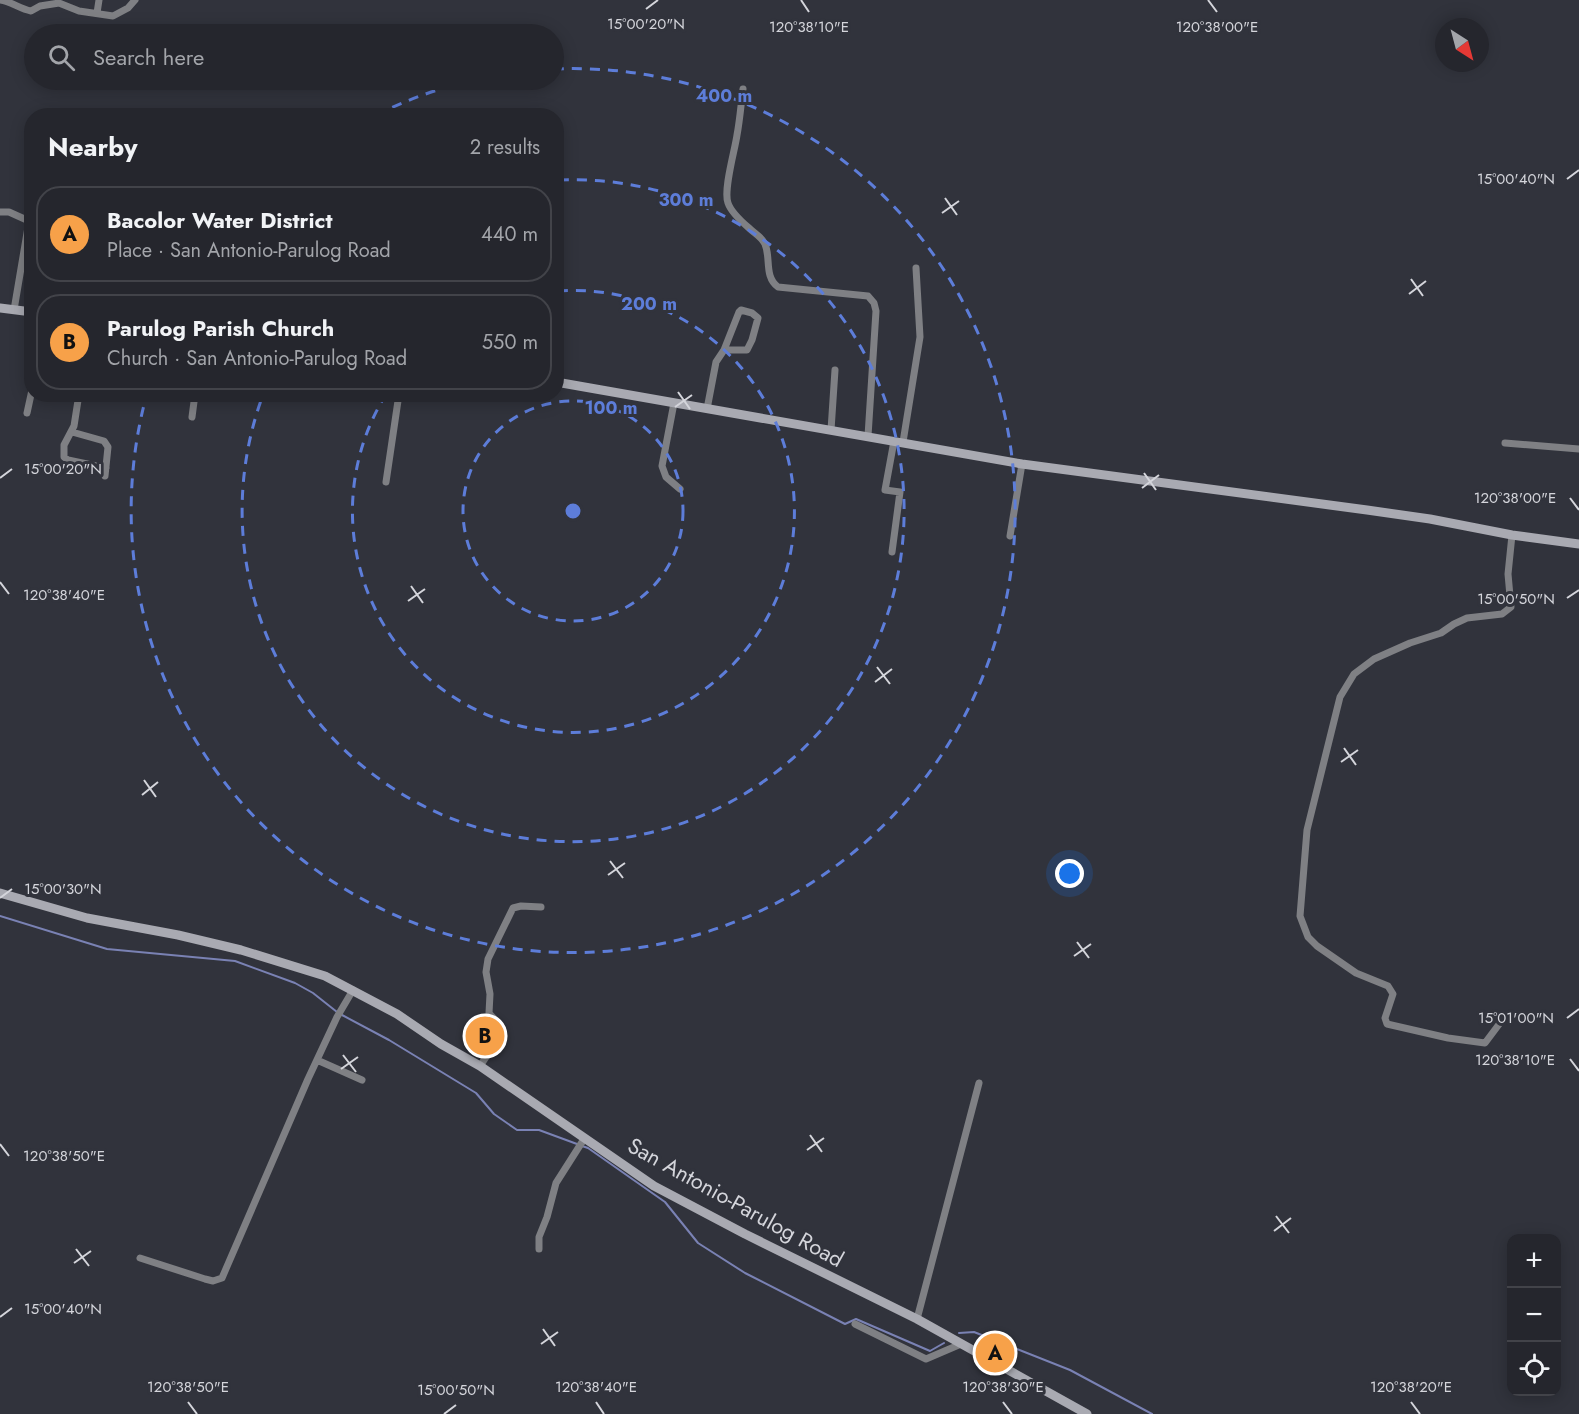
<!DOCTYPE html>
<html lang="en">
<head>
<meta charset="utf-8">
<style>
  body { margin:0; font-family:Jost,sans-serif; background:#2d2e35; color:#f1f3f6 }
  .controls { position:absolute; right:18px; bottom:18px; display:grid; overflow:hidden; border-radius:12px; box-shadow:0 3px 15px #0003 }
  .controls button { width:54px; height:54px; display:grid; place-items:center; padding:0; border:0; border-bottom:2px solid #424349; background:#25262d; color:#f1f3f6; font:30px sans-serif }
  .compass { position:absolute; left:1435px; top:18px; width:54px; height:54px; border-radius:50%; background:#25262d; box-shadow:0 3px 15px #0003; rotate:144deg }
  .you { position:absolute; left:1070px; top:874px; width:21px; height:21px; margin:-15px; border:4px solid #fff; border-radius:50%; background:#1a73e8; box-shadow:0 0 0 9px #1a73e833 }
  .badge { display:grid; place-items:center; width:39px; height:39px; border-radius:50%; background:#f7a149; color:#111; font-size:20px; font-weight:700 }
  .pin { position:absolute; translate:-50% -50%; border:3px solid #fff; box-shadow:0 2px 6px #0006 }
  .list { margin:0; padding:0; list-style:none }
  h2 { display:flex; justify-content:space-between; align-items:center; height:78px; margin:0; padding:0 24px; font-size:26px }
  h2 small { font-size:20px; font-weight:400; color:#a3a5aa }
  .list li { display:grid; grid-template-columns:39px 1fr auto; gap:18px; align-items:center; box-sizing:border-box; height:96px; margin:0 12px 12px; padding:0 12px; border:2px solid #424349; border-radius:24px }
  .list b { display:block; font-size:22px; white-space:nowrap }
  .list p { margin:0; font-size:20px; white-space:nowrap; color:#a3a5aa }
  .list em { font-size:20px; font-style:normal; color:#a3a5aa }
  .icon { flex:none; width:33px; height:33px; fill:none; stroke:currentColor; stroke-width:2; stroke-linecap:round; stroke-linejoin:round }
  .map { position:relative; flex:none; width:1579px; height:1414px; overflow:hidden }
  .search { position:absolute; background:#25262d; box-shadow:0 3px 15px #0003; left:24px; top:24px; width:540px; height:66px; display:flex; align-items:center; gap:15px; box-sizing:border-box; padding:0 21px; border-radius:33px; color:#a3a5aa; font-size:22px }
  .panel { position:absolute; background:#25262d; box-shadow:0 3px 15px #0003; left:24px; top:108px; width:540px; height:294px; border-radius:24px }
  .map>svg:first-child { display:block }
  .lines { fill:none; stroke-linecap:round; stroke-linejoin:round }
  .stream { stroke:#7a82b4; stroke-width:2 }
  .street { stroke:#7f8084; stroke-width:7 }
  .secondary { stroke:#a9aab2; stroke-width:9 }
  .ticks { fill:none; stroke:#d4d5db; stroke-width:2 }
  .ring { fill:none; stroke:#5d7dd9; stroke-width:3; stroke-dasharray:10 8 }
  .labels { text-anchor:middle; stroke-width:6; stroke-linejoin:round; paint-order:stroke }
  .street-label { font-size:22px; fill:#d4d5db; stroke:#31333c }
  .ticks-label { font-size:15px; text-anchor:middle; fill:#d4d5db; stroke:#31333c; stroke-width:6; stroke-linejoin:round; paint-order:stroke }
  .centre { fill:#5d7dd9; stroke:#31333c; stroke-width:3 }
  .ring-label { font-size:18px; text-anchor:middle; font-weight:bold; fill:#5d7dd9; stroke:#31333c; stroke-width:6; stroke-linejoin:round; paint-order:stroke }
</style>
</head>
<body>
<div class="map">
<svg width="1579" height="1414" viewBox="0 0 1579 1414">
  <rect width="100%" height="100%" fill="#31333c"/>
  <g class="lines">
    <path class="stream" d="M0,916l107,33 128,12 60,22 18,10 24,19
      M342,1015l47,25 87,53 18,21 23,16h22l38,14
      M582,1146l6,2 77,54 33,41 47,30 100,51 11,-5 74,32 14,-8
      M959,1333l15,-1 96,38 82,44"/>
    <path class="street" d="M0,0c10,1 20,9 31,11l9,-5 19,-3 20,8 34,5 15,-8 7,-8
      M97,13l2,-13
      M743,89c-2,15 -3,30 -6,46 -2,15 -14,55 -9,68 3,9 14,19 21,25 6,6 12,8 16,16 6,14 -1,33 13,43l90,9 6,7 2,8 -8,125
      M0,212h9l20,9 -15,89
      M79,394l-5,32 -10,19v12l4,3 38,8
      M674,403l-12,63 4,11 14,12
      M707,409l9,-47 8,-12 15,-38 2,-2 11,3 6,5 -6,22 -5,10h-23
      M27,413l5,-23
      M192,417l3,-23
      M831,430l4,-60
      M72,432l32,9 4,6 -3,29
      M903,442l17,-105 -4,-69
      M1505,443l74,6
      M386,482l13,-88
      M1010,536l12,-72
      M892,552l8,-60 -15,-2 9,-49
      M1503,1019l-18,24 -37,-5 -61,-14 -2,-6 8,-24 -5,-8 -32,-13 -39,-27 -9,-9 -8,-21 7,-86 33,-133 14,-23 20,-15 36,-16 31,-10 13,-9 13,-6 35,-4 9,-7 -3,-33 4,-39
      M317,1060l45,20
      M480,1066l22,-33c1,-9 -9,-14 -13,-20l1,-19 -4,-22 2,-13 25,-51 8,-2 20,1
      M539,1249v-12l8,-20 9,-34 28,-44
      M140,1258l65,21 8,2 9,-3 86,-199 29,-62 16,-27
      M917,1319l62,-236
      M855,1324l71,35 35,-15"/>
    <path class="secondary" d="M0,308l32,4
      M556,382l466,82 345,46 63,9 82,16 67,9
      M0,893l87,25 91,17 63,15 84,26 72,38 44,30 39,22 174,120 91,48 172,85 170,95"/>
  </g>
  <path class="ticks" d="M801,0l8,12M1208,0l9,12M646,9l12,-9M1567,179l12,-9M945,198l12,17M942,213l17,-12M1411,279l12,17M1409,294l17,-13M678,392l12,17M675,407l17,-12M1144,473l12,17M0,478l12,-9M1142,488l17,-13M1570,498l9,12M0,582l9,12M411,586l12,17M1567,598l12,-8M408,601l17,-12M877,667l13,17M875,682l17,-13M1344,748l12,17M1341,762l17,-12M144,780l12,17M142,795l16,-13M610,861l13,17M608,875l17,-12M0,898l12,-9M1077,942l12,16M1074,956l17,-12M1567,1018l12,-9M343,1055l13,17M1570,1059l9,12M341,1069l17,-12M810,1135l12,17M0,1144l9,12M807,1150l17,-12M1276,1216l13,17M1274,1231l17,-13M76,1249l13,17M74,1263l17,-12M0,1317l12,-9M543,1329l12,17M541,1344l17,-12M188,1402l9,12M596,1402l8,12M1003,1402l9,12M1411,1402l9,12M444,1414l12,-9"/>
  <g class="ring">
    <circle cx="573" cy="511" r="110"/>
    <path d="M558 291A221 221 0 1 1 385 396"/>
    <path d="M559 180A331 331 0 1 1 263 395"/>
    <path d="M376 115A442 442 0 0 1 474 80M554 69A442 442 0 1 1 146 397"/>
  </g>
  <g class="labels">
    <g class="street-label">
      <text transform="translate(736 1202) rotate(29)" y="8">San Antonio-Parulog Road</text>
    </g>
  </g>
  <g class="ticks-label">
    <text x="646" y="29">15°00'20"N</text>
    <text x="809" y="32">120°38'10"E</text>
    <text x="1217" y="32">120°38'00"E</text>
    <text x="1516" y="184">15°00'40"N</text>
    <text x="63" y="474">15°00'20"N</text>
    <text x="1515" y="503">120°38'00"E</text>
    <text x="64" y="600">120°38'40"E</text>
    <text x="1516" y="604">15°00'50"N</text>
    <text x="63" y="894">15°00'30"N</text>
    <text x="1516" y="1023">15°01'00"N</text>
    <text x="1515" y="1065">120°38'10"E</text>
    <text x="64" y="1161">120°38'50"E</text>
    <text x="63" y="1314">15°00'40"N</text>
    <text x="188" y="1392">120°38'50"E</text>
    <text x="596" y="1392">120°38'40"E</text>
    <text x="1003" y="1392">120°38'30"E</text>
    <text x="1411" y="1392">120°38'20"E</text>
    <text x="456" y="1395">15°00'50"N</text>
  </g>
  <circle cx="573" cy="511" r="9" class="centre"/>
  <g class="ring-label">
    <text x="724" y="102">400 m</text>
    <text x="686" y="206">300 m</text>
    <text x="649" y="310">200 m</text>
    <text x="611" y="414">100 m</text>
  </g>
</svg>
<div class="controls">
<button>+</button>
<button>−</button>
<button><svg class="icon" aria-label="locate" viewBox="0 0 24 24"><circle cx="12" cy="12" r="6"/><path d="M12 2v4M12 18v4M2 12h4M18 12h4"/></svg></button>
</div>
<svg class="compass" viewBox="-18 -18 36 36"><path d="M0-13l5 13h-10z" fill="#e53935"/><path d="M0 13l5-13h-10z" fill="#a3a5aa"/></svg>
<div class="you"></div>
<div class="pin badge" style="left:995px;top:1353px">A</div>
<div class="pin badge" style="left:485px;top:1036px">B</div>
<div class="search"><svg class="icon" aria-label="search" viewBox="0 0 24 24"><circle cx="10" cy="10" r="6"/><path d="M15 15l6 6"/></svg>Search here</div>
<section class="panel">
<h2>Nearby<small>2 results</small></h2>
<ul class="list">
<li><span class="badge">A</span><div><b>Bacolor Water District</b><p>Place · San Antonio-Parulog Road</p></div><em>440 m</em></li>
<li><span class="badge">B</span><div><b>Parulog Parish Church</b><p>Church · San Antonio-Parulog Road</p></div><em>550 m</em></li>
</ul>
</section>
</div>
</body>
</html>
